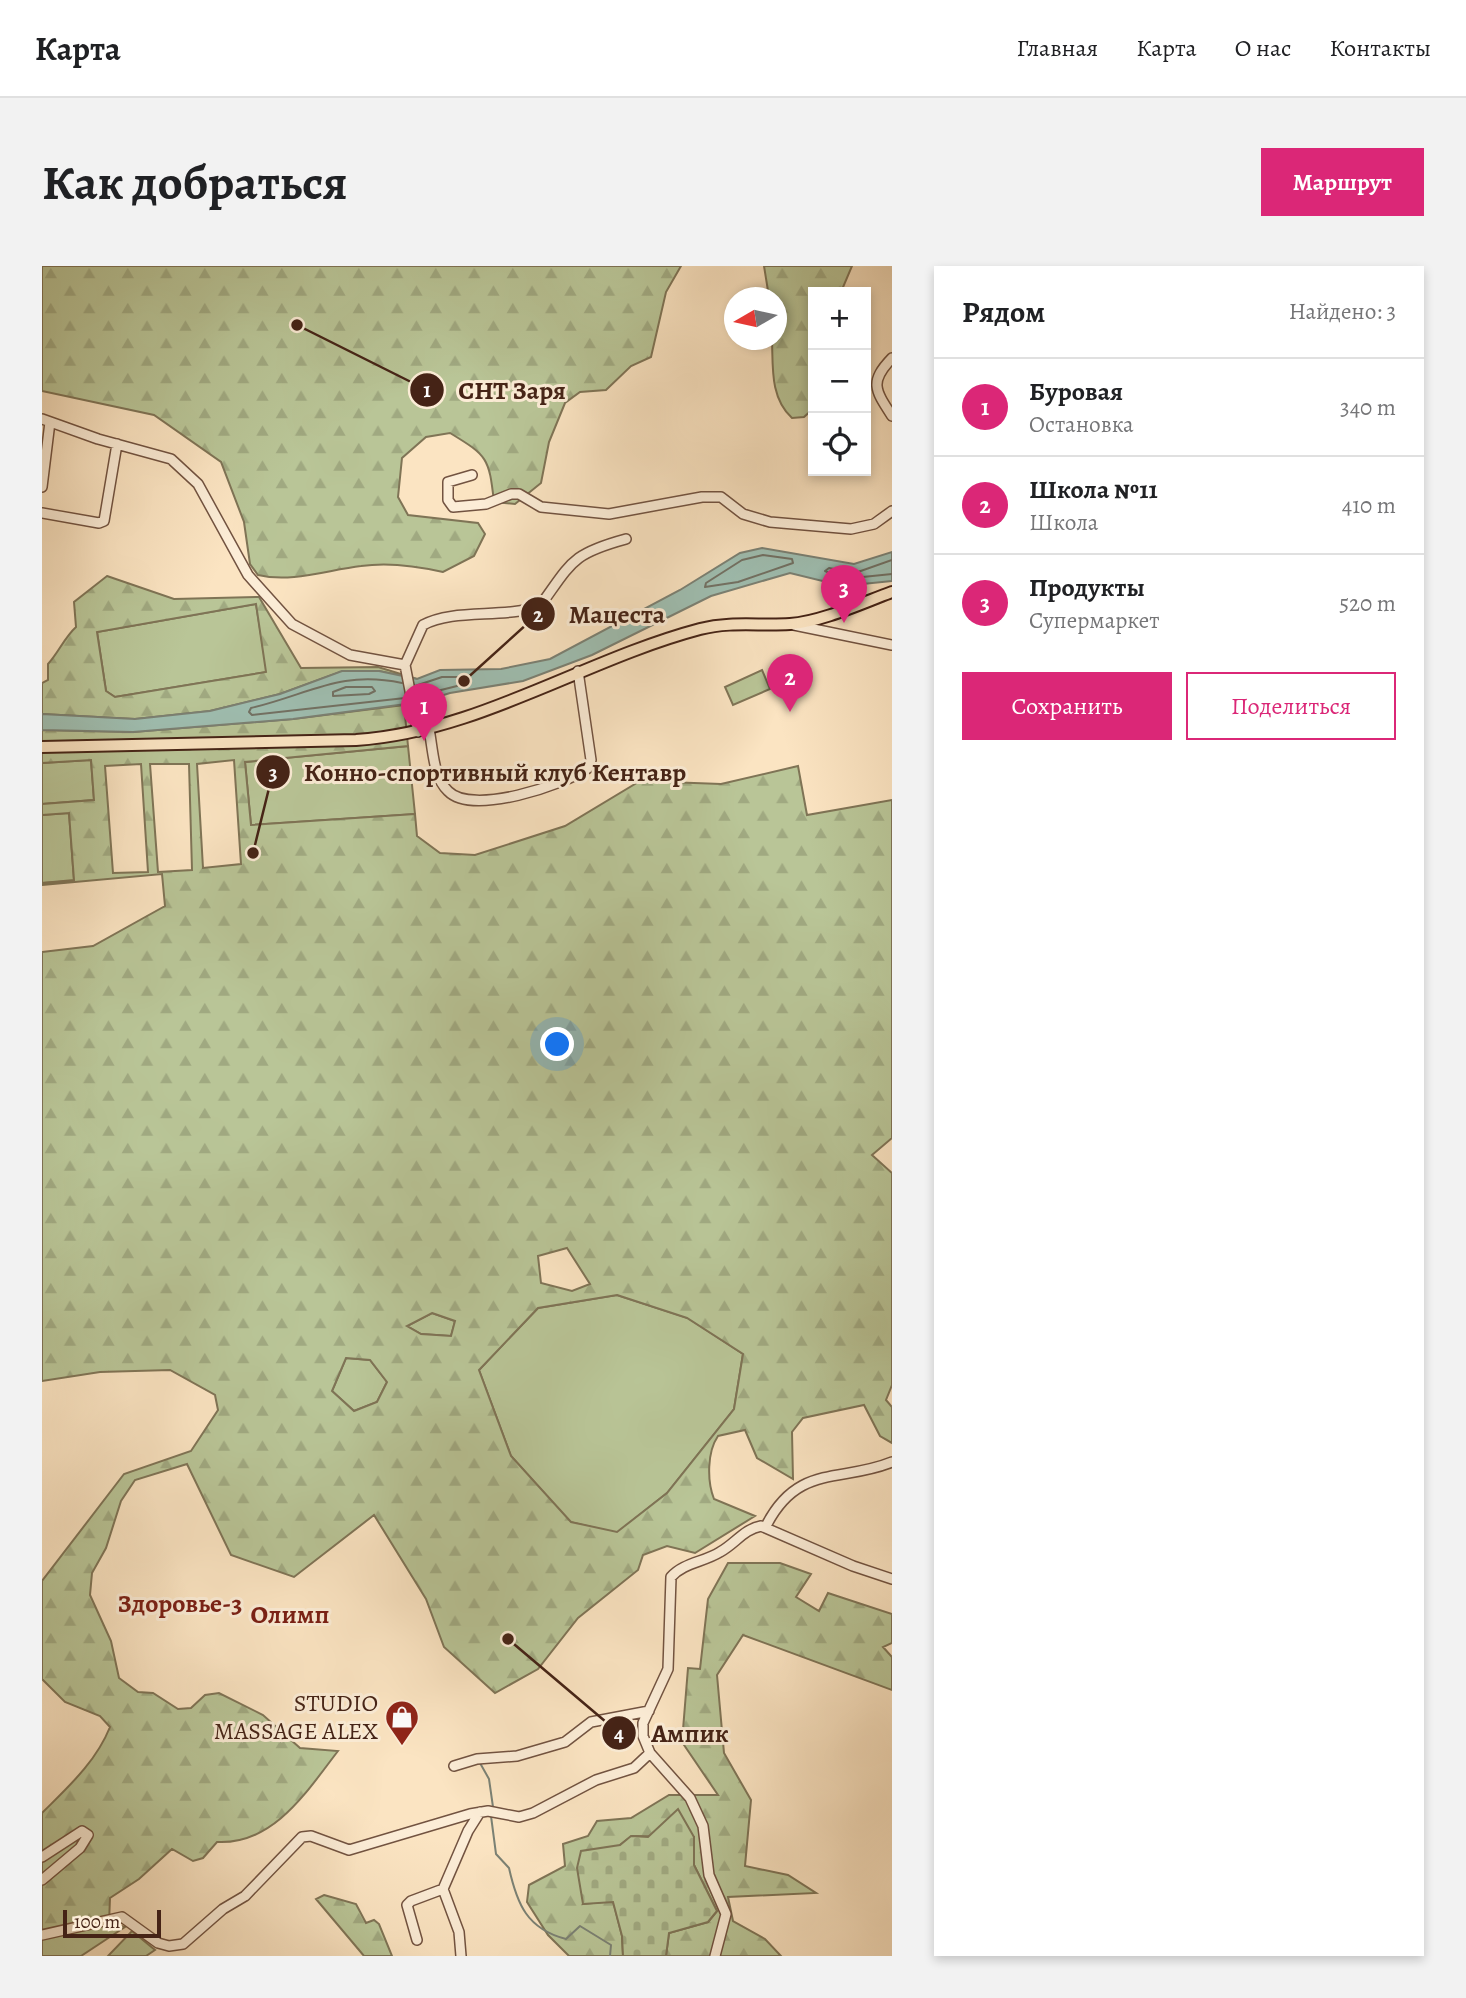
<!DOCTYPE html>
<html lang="ru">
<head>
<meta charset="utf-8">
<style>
  body { margin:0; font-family:Alegreya,serif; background:#f2f2f2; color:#202124 }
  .controls { position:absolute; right:21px; top:21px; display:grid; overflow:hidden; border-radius:0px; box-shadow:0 4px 10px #0003 }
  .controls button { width:63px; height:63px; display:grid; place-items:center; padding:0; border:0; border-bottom:2px solid #e0e0e0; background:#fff; color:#202124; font:35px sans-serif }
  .compass { position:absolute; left:682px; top:21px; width:63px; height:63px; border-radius:50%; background:#fff; box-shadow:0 4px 10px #0003; rotate:261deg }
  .scale { position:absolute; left:21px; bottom:18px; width:98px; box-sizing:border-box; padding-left:7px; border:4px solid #452316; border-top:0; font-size:19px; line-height:24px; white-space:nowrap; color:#452316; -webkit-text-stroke:5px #fcedd7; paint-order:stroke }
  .you { position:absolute; left:516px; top:779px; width:24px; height:24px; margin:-18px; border:5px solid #fff; border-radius:50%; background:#1a73e8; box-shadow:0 0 0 10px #1a73e833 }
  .badge { display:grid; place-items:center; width:46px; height:46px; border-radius:50%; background:#db2777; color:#fff; font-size:23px; font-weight:700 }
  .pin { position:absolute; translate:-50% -58px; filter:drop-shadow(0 2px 4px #0008) }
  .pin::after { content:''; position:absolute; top:37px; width:24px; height:21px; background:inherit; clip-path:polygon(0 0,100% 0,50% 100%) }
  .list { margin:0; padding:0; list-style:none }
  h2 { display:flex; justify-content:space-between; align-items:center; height:91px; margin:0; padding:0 28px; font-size:30px }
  h2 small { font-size:23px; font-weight:400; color:#757577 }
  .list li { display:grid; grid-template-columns:46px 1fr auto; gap:21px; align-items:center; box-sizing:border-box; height:98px; padding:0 28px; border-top:2px solid #e0e0e0 }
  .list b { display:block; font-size:26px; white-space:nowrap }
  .list p { margin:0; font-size:23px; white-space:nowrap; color:#757577 }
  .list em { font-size:23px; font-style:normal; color:#757577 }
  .actions { display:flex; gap:14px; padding:21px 28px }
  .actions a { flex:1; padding:16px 0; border:2px solid #db2777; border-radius:0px; text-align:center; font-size:24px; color:#db2777 }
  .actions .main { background:#db2777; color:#fff }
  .icon { flex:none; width:38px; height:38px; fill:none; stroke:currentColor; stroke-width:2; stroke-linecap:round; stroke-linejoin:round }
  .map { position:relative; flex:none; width:850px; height:1690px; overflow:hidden; border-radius:0px }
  header { display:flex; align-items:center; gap:42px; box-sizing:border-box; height:98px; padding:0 35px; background:#fff; border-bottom:2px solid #e0e0e0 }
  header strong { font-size:33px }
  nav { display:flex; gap:38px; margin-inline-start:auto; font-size:24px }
  .intro { display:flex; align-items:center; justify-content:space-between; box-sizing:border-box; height:168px; padding:0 42px }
  h1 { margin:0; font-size:49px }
  .button { padding:18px 32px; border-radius:0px; background:#db2777; color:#fff; font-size:24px; font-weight:700 }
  main { display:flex; gap:42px; padding:0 42px }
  aside { flex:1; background:#fff; border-radius:0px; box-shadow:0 4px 10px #0003 }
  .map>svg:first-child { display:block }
  .green { fill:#b9c597; stroke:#7f7456; stroke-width:2 }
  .forest { fill:url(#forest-firs); stroke:#7f7456; stroke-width:2; fill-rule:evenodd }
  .cemetery { fill:url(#cemetery-stones); stroke:#7f7456; stroke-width:2 }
  .water { fill:#9fbfb2; stroke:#7b8174; stroke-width:2 }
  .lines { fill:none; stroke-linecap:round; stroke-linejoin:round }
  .shore { stroke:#727164; stroke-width:2 }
  .stream { stroke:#7b8174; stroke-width:2 }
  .minor-casing { stroke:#725341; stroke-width:12 }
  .major-casing { stroke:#452316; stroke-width:14 }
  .minor { stroke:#fcedd7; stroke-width:9 }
  .major { stroke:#fbe4c2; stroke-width:10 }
  .labels { text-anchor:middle; stroke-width:6; stroke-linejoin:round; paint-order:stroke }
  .poi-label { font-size:24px; fill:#452316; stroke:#fcedd7; text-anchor:end }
  .neighbourhood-label { font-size:26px; font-weight:bold; fill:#7a1f14; stroke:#fcedd7 }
  .leader { fill:none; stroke:#452316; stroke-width:2.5 }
  .callout-dot { fill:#452316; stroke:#fcedd7; stroke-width:2.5 }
  .mark-label { font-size:21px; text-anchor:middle; font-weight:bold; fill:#fff }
  .callout-label { font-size:26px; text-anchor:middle; font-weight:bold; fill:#452316; stroke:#fcedd7; stroke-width:6; stroke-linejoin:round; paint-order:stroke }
</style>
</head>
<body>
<header>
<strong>Карта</strong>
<nav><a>Главная</a><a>Карта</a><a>О нас</a><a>Контакты</a></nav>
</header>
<div class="intro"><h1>Как добраться</h1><a class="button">Маршрут</a></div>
<main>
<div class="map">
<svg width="850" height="1690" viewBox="0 0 850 1690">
  <defs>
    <pattern id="forest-firs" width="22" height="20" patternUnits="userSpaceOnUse" patternTransform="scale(1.75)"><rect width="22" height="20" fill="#b9c597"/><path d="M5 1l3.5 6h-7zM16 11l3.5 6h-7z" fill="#a0a981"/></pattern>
    <pattern id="cemetery-stones" width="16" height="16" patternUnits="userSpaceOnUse" patternTransform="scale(1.75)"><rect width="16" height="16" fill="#b9c597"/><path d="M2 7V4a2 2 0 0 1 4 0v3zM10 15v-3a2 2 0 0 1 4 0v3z" fill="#a0a981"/></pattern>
  </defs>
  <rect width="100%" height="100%" fill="#fbe4c2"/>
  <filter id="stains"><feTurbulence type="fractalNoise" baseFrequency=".00286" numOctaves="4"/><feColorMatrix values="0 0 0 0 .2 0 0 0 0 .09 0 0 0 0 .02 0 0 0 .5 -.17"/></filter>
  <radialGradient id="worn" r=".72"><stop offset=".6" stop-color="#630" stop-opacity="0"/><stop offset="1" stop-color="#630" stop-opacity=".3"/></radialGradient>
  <path class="green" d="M214,338l11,68 -152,25 -9,-6 -9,-59z
    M720,404l8,19 -37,16 -8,-18z
    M366,480l7,68 -164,11 -6,-63z
    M49,494l3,40 -52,4v-41z
    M27,547l5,68 -32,2v-68z
    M575,1029l71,23 55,36 -9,55 -67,84 -50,40 -47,-11 -59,-66 -32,-86 59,-62z
    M390,1047l23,8 -4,15 -30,-2 -14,-8z
    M304,1092l24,2 17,22 -10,20 -23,9 -22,-20z
    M67,1657l16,4 -44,29h-39v-17z
    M90,1665l23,19 -9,6h-38z"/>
  <path class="forest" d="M0,0h639l-15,26 -15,65 -20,9 -25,24 -26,2 -15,11 -16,39 -8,41 -26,21 -21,-2c-5,-44 -6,-46 -44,-69l-24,4 -24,21 -4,39 10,18 70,8 7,11 -11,22 -31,16c-26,-6 -55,-10 -82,-6 -34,4 -69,17 -103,9l-8,-11 -6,-42 -23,-60 -67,-47 -112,-24z
    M722,0h88l-11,26h-28v117l-9,8 -12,1c-22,-20 -19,-51 -20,-78h4v-42l-7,-1z
    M65,310l67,23 85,-2 42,71 77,-1 39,12 -38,-8h-36l-63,23 -70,17 -75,8 -93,-5v-31l6,-3v-16c11,-12 16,-26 28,-37l-2,-25zM214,338l10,68 -151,25 -9,-6 -9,-59z
    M362,439l4,41 -163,16 6,63 164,-11 2,22 23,17 35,2 90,-29 75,-45 81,3 77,-18 9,49 85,-15v338l-20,17 20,18v212l-6,15 6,7v36l-12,-7 -16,-31 -61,13 -11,14 1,47 -36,-21 -12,-28 -27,6c-11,16 -11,45 -4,63l41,17 -60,37 -28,-7 -24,9 -5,15 -60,48 -40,51 -43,24 -51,-46 -18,-48 -52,-84 -80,62 -63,-22 -44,-91 -52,16 -14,21 -15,47 -14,25 -2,22 21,46 8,37 19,14 15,1 25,16 13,-1 14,-13 14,-2 44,22 37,33 38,3c-31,40 -64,94 -121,91l-14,16 -10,3 -21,-12 -33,30 -29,19 -1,25 -67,16v-126c26,-26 54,-51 68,-86l-10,-11 -35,-14 -23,-23v-98l82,-107 67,-23 27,-41 -3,-15 -45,-25 -70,2 -58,9v-429l51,-6 72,-40 -3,-32 -120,11v-2l32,-3 -5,-67 -27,2v-11l52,-4 -3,-40 -49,3v-33l91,2 160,-13zM192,494l7,104 -38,4 -6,-104zM99,498l7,108 -35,1 -8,-107zM108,498h39l3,106 -34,2zM525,982l23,36 -18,7 -31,-8 -3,-27zM575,1029l70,23 56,36 -9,55 -67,84 -50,39 -46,-10 -60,-66 -32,-86 59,-62zM390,1047l23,8 -4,15 -30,-2 -14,-8zM304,1092l24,2 17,22 -10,20 -23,9 -22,-20z
    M686,1297h52l31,11 -15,23 23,14 9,-18 64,21v29l-9,4 9,10v33l-149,-55 -26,40 7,78 27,47 -6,66 43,9 28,18 -88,4 5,24 32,18 16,17h-115l3,-23 39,-11 9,-11 -23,-46v-28l-62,-1 -12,9 -37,59 30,-3 9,35 1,20h-54l-21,-21 -21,-33 2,-17 36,-19 -2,-22 25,-8 9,-15 34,-3 38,-23h49l-36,-53 6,-74 12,1 8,-70z
    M282,1629l32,9 10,19 8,-3 5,4 13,32h-28l-48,-57z"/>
  <path class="cemetery" d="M636,1543l16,28v28l23,46 -9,11 -39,11 -3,23h-43l-1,-20 -9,-34 -30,2 -6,-36 4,-17 39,-6 11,-9 17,1z"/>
  <path class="water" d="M720,282l92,16 38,-12v29l-49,5 -53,-13 -79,23 -119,59 -69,26 -73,12 -29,9 -128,17 -160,13 -91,-2v-16l93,5 75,-8 70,-17 62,-23h37l38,8 23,-9 61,-1 49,-10 130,-69 60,-37z"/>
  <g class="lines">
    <path class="shore" d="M721,289l29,4 1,4 -55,19 -33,5 1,-4 36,-23z
      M850,294l-37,13 -26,-5 -4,3 18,8 49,-5
      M360,417c-62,-13 -92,11 -151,25l-2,4 3,3 153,-17
      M373,420l27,-9h22l3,3 -2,4 -48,12
      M304,421h26l3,4 -6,3 -36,2v-4z"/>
    <path class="stream" d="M438,1497l9,16 4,28
      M449,1550l5,38 13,14c8,36 18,61 57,71l14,-13 31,19 -1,11"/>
    <g class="minor-casing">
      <path id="minor" d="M850,92c-23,24 -17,32 0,58
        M0,153l56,20 73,20 27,25 50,91 44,49 58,31 55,10
        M430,209l-24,7v18l5,7 33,-3 25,-10h8l22,13 68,7 93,-17h19l22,17 27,8 81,7 23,-5 18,-13
        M0,221l8,-65
        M0,247l57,10 5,-2 13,-77
        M752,359l98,20
        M387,463c4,20 4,48 19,62 24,25 116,-6 140,-23l3,-8 -13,-89
        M376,466l-13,-67 18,-40c31,-17 81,-6 117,-19 32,-44 31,-52 86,-67
        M724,1260c32,-63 75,-43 126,-64
        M412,1500l23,-7 40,-3 48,-14 26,-20 58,-11
        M0,1591l40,-26 6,4 -8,13 -38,32
        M0,1669l80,-18 36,26 11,3 14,-2 40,-35 22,-13 57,-59 9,-1 38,14 121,-36 18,-3 31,6 14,-4 63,-33 38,-12 16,-15
        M375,1674l-10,-35 4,-4 32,-12
        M419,1690l-2,-24 -16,-43 25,-58 12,-19
        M673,1690l11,-42 -17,-39 -6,-49 -13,-28 -40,-45 -7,-17v-13l25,-54 3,-92c12,-14 33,-15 49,-25 15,-8 24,-23 41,-26l92,40 39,13"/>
    </g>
    <g class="major-casing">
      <path id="major" d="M0,481l314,-7c122,-8 227,-80 344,-111 31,-8 59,-3 90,-5 31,-2 72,-21 102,-32"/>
    </g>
    <use href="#minor" class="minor"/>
    <use href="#major" class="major"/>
  </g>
  <defs>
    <g id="shop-pin" transform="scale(1.75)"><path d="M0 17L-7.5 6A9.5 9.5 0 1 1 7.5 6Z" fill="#8f2418" stroke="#fcedd7"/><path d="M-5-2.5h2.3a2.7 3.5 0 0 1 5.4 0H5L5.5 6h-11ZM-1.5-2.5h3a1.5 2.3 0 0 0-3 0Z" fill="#fff"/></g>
  </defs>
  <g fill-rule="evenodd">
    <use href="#shop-pin" x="360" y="1451"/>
  </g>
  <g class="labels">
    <g class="poi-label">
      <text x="336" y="1445">STUDIO<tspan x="336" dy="28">MASSAGE ALEX</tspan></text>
    </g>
    <g class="neighbourhood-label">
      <text x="138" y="1346">Здоровье-3</text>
      <text x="248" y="1357">Олимп</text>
    </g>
  </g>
  <path class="leader" d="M255 59L385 124M422 415L496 348M211 587L231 506M466 1373L577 1467"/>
  <g class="callout-dot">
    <circle cx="255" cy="59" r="7"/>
    <circle cx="422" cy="415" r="7"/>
    <circle cx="211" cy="587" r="7"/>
    <circle cx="466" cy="1373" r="7"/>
    <circle cx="385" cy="124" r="18"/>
    <circle cx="496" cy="348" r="18"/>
    <circle cx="231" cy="506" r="18"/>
    <circle cx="577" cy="1467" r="18"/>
  </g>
  <g class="mark-label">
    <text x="385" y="131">1</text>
    <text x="496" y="356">2</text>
    <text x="231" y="514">3</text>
    <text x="577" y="1475">4</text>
  </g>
  <g class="callout-label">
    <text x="470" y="133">СНТ Заря</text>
    <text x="575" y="357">Мацеста</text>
    <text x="453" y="515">Конно-спортивный клуб Кентавр</text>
    <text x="648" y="1476">Ампик</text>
  </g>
  <rect width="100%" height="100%" filter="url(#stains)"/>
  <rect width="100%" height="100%" fill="url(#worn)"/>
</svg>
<div class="controls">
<button>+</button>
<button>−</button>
<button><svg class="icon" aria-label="locate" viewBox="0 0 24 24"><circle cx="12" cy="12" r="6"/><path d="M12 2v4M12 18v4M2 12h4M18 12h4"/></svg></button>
</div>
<svg class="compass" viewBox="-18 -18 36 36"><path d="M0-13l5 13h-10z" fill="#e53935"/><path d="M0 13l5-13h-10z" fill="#757577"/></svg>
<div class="scale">100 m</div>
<div class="you"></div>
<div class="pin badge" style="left:382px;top:475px">1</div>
<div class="pin badge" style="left:748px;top:446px">2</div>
<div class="pin badge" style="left:802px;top:357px">3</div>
</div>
<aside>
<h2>Рядом<small>Найдено: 3</small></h2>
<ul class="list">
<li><span class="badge">1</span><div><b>Буровая</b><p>Остановка</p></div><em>340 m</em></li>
<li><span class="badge">2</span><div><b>Школа №11</b><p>Школа</p></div><em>410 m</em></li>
<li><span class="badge">3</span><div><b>Продукты</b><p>Супермаркет</p></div><em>520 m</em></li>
</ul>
<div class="actions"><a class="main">Сохранить</a><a>Поделиться</a></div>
</aside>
</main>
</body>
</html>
